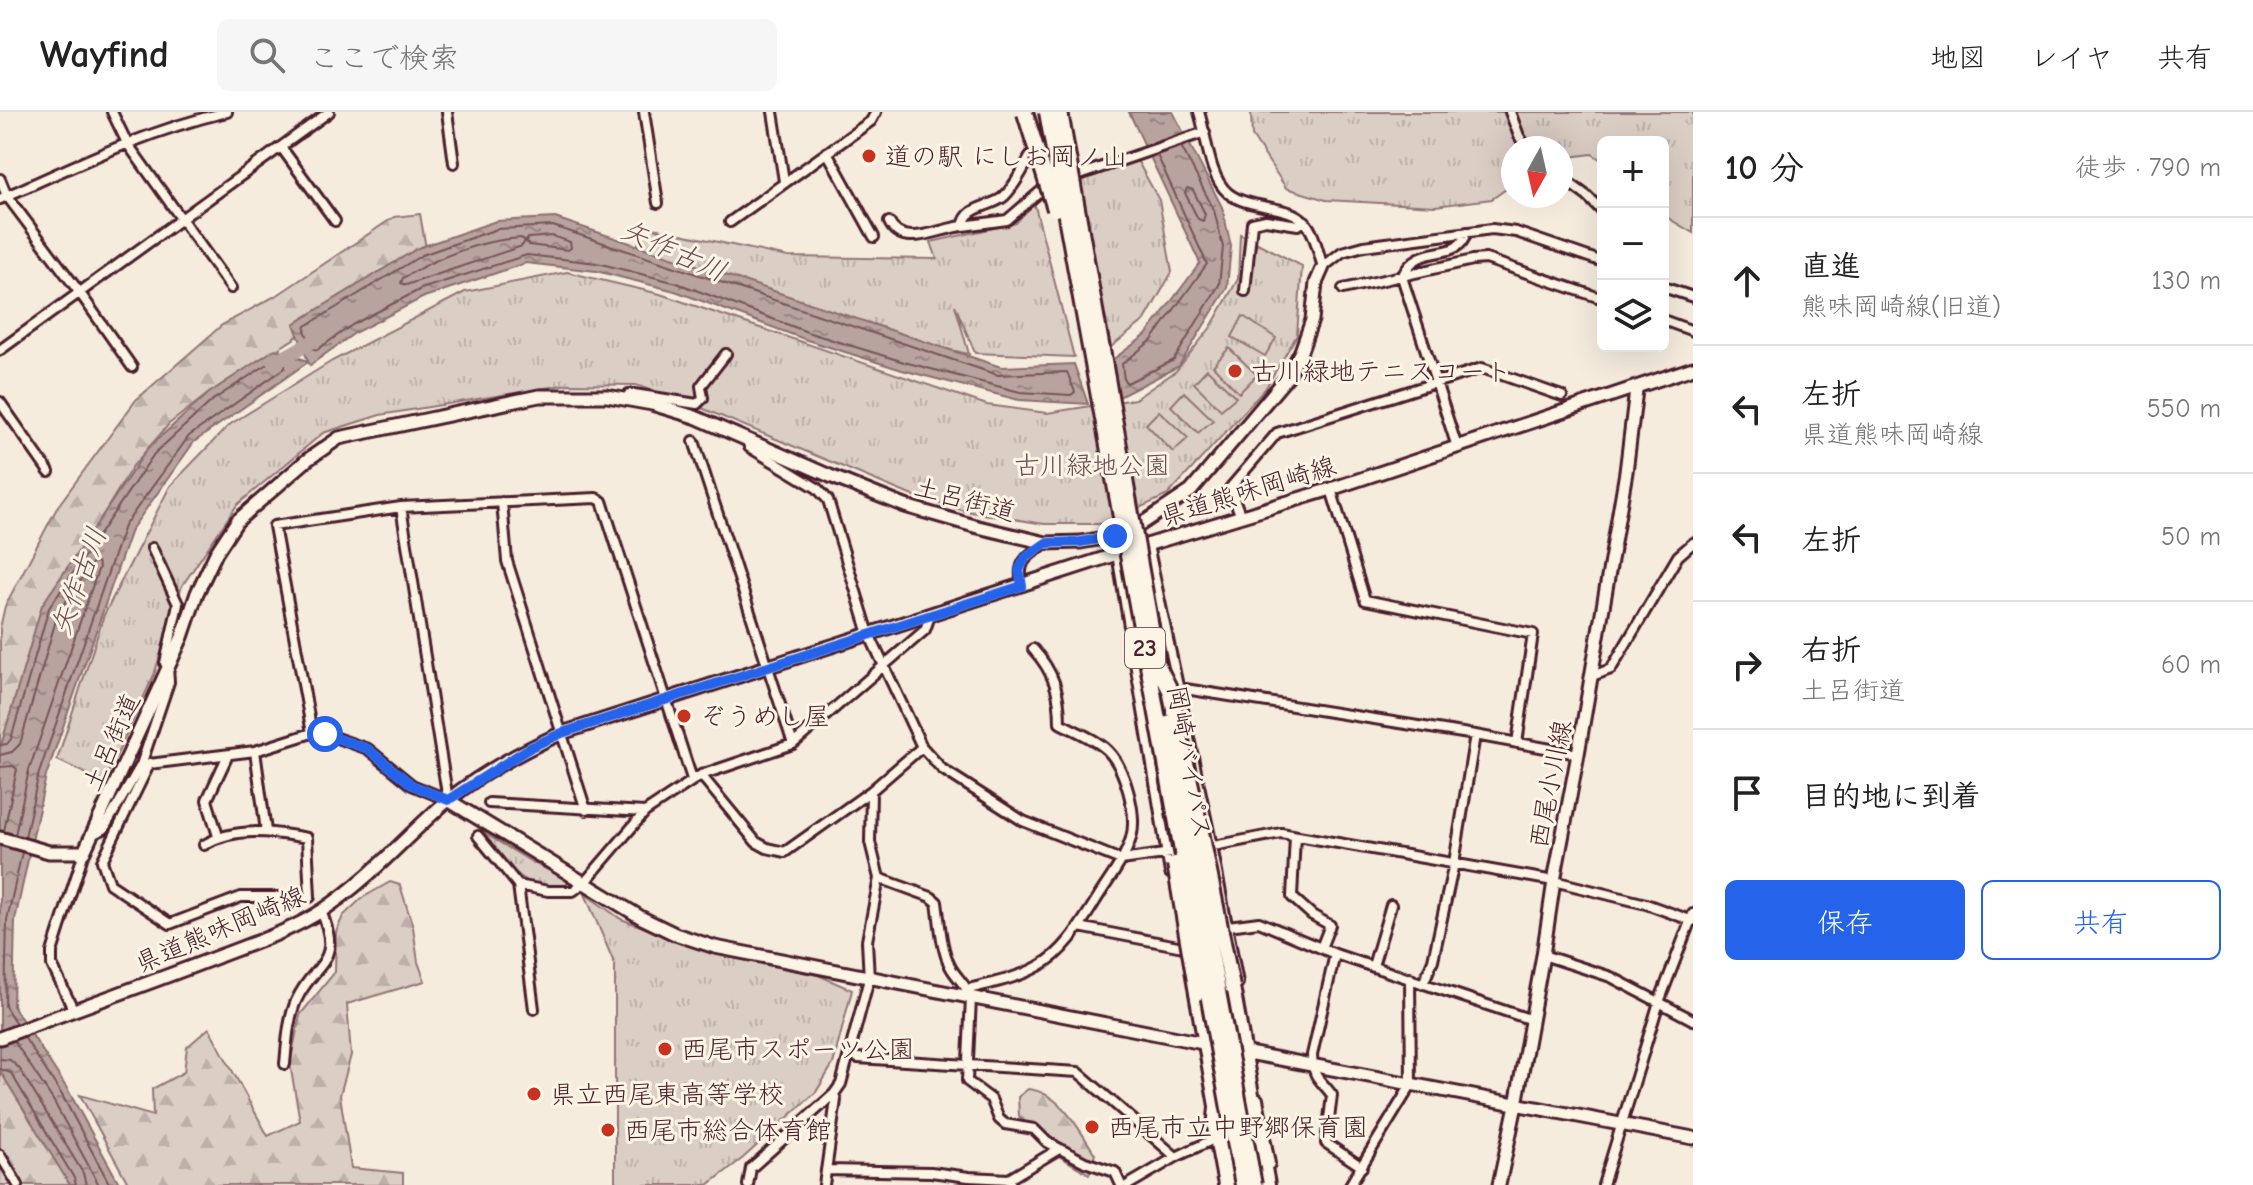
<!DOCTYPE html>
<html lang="ja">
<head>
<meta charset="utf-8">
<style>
  body { margin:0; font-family:"Comic Neue","Klee One",sans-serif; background:#f6f6f6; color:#222 }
  .controls { position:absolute; right:24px; top:24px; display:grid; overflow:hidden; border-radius:12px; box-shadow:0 8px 32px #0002 }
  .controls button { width:72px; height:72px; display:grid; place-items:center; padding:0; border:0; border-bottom:2px solid #e0e0e0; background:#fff; color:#222; font:40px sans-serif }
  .compass { position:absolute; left:1501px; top:24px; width:72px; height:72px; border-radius:50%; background:#fff; box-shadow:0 8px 32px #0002; rotate:188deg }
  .stop { position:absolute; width:24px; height:24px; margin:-18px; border:6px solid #2563eb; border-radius:50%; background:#fff }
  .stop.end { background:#2563eb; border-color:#fff; box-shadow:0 2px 8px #0008 }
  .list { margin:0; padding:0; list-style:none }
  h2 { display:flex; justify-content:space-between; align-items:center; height:104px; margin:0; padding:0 32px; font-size:34px }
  h2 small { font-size:26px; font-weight:400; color:#767676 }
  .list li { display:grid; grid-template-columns:52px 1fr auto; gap:24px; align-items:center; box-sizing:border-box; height:128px; padding:0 32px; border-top:2px solid #e0e0e0 }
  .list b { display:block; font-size:30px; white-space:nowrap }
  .list p { margin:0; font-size:26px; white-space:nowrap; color:#767676 }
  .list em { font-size:26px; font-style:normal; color:#767676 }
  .actions { display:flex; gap:16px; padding:24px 32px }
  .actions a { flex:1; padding:18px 0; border:2px solid #2563eb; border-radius:12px; text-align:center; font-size:28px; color:#2563eb }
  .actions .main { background:#2563eb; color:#fff }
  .icon { flex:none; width:44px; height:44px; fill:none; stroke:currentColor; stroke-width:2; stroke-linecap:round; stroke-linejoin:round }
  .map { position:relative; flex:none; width:1693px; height:1073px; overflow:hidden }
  header { display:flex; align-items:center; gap:48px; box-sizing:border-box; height:112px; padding:0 40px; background:#fff; border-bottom:2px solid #e0e0e0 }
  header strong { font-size:38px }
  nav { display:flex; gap:44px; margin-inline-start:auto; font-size:28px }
  .search { width:560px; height:72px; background:#f6f6f6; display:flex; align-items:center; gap:20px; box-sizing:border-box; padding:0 28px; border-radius:12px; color:#767676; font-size:30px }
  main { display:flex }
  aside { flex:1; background:#fff }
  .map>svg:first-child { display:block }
  .forest { fill:url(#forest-firs); stroke:#927678; stroke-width:2 }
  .park { fill:url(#park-tufts); stroke:#927678; stroke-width:2 }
  .garden { fill:#dbcec4; stroke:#927678; stroke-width:2 }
  .water { fill:url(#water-ripples); stroke:#8c6e70; stroke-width:2 }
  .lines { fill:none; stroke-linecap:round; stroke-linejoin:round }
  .shore { stroke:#765459; stroke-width:2 }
  .river { stroke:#b8a39e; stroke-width:14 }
  .street-casing { stroke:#4a1f2b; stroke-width:14 }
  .secondary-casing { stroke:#4a1f2b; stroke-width:17 }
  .highway-casing { stroke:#4a1f2b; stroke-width:20 }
  .street { stroke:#fcf5e5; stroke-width:8 }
  .secondary { stroke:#fcf5e5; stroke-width:11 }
  .highway { stroke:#fcf5e5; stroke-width:14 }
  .highway-bridge-casing { stroke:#4a1f2b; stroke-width:20; stroke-linecap:butt }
  .highway-bridge { stroke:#fcf5e5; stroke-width:14 }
  .route { stroke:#2563eb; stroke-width:10 }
  .poi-dot { fill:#c8321e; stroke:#fcf5e5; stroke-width:3 }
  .labels { text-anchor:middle; stroke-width:6; stroke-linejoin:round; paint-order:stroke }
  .shield { fill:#fcf5e5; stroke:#7f5f63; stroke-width:2 }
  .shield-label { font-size:24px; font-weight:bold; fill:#4a1f2b }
  .poi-label { font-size:26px; fill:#4a1f2b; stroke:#fcf5e5; text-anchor:start }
  .park-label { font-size:26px; fill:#6e4b51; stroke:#fcf5e5 }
  .street-label { font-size:26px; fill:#4a1f2b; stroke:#fcf5e5 }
  .water-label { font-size:28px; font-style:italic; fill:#704d53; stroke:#fcf5e5 }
</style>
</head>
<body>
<header>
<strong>Wayfind</strong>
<div class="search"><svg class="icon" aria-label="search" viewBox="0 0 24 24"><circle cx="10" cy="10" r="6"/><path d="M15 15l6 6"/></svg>ここで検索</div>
<nav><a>地図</a><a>レイヤ</a><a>共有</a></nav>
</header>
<main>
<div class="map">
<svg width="1693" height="1073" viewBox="0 0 1693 1073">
  <defs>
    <pattern id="forest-firs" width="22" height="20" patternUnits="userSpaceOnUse" patternTransform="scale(2)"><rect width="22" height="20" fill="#dbcec4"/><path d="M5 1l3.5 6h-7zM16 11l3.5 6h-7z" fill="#bdb0a9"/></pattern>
    <pattern id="park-tufts" width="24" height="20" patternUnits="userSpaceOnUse" patternTransform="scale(2)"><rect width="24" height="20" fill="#dbcec4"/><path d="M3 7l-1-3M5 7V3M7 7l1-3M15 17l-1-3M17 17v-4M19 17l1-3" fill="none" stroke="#bdb0a9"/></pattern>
    <pattern id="water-ripples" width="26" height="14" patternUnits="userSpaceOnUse" patternTransform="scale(2)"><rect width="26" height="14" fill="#b8a39e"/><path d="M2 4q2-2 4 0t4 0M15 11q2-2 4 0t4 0" fill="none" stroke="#988481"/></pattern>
  </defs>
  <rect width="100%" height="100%" fill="#f5ecde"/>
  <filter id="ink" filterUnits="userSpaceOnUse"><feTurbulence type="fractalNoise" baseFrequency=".0125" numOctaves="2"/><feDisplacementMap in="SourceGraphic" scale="16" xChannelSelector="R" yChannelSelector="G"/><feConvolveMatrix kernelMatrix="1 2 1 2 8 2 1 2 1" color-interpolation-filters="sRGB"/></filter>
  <g filter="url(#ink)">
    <path class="forest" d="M420,102l7,40 -218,139 -40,31 -37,43 -32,53 -100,299v-191l5,-22 53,-100 78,-106 86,-75 57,-31 115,-77z
      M390,770l10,3 13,42 5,35 7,19 -78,23 4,51 -11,40 11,73 52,5v12h-274l-49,-90 73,21 -1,-27 32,-17 3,-25 22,-19 59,108 32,-15 -10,-57 10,-49 35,-43 1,-40 7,-16 19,-18z
      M0,916l115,157h-115z
      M1028,977c32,3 51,40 67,65l-6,20 -42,-25 -28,-33 -1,-19z"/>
    <path class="park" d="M1251,0h442v121l-30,-18v-73h-60v19l-11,-7 -31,4v-10h-48v36l-21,15 -57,7 -109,-6 -40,-12 -34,-52z
      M1124,49l14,1 21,38 13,72 -27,48 -34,27 -37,-169z
      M1034,90l40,155 -99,-4 -20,-48 14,49 -138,-30 -195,-77 12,-20 140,30 149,2 -6,-17 85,-19z
      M1240,122l62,32 -5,69 -32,54 -97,106 -64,29h-60l-79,-13 -57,-17 -204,-85 -68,-24 -67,-1 -189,31 -57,18 -86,72 -55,81 -28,89 -50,107 -47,-22 47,-145 66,-129 59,-61 103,-64 133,-69 102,-20 93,22 327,111 60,8 88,-14 41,-28 35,-44 27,-48z
      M484,721l48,29 34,17 2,7c-9,0 -19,1 -27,0 -26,-4 -43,-35 -57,-53z
      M585,782l36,25 102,37 95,19 34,15 -19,74 -17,28 -73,66 -35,27h-93v-220z"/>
    <path class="garden" d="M1243,204l33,22 -11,18 -33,-19z
      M1229,236l28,27 -18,18 -26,-27z
      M1207,257l29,28 -15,13 -27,-27z
      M1184,280l29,28 -15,13 -27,-27z
      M1159,299l29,27 -15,14 -27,-28z"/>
    <path class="water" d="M1129,0h44l49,95 9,39 -4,42 -48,78 -60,31 -8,-36 35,-26 54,-72z
      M555,106l446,149 73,-3 14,40 -69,-4 -117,-30 -95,-30 -132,-49 -79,-20 -70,-8 -102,34 -68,35 -46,33 -2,-3 -114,80 -63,88 -85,246 -31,144 -2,86 55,84 52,95h-50l-70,-114v-322l42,-144 106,-157 61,-55 66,-44 33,12 -14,-37 124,-76 78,-27z"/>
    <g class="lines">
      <path class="shore" d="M1157,43l50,109 -55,76 -30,24 2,16 3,3 47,-23 45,-75 4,-38 -9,-37 -33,-64
        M1187,76l6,2 12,24 -2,7 -5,-2 -13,-26z
        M553,114l445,149 69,-3 8,20 -4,3 -51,-3 -116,-30 -94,-29 -133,-50 -80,-20 -70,-8 -106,34 -69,36 -35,25 -5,-2 -7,-18 1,-4 116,-71 75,-26z
        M552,124l18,6 1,6 -3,2 -39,-5 -3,-3 2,-4z
        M521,126l4,3 -3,5 -116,39 -5,-2 2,-5c34,-21 78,-38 118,-40z
        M0,633l7,-1 4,-5 38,-131 105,-154 59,-54 62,-41 10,3v6l-96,68 -65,90 -85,247 -14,64
        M0,643l12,-3 8,-8 38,-131 34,-50 5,-1 2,5 -70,203 -14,65
        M0,655l13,-1 4,3 -13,62
        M16,912l-11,-18 2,-86 15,-68
        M24,925l38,58 48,90
        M14,929l39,59 46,85
        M0,947l10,1 9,8 64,105 3,12
        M0,957l11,4 63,105 2,7"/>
      <path class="river" d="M274,251l45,-25"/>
      <g class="street-casing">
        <path id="street" d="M112,0l15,31 104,145
          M447,0l7,51
          M644,0l14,91
          M773,0l11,69
          M1199,0c8,24 9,64 29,81 21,17 60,11 76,28 11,11 14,32 19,46l19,-15 22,-6 128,-17 24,3 87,30
          M1510,0l9,24 8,12
          M281,35l54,74
          M827,40l47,85
          M1561,65l26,19 16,16
          M1070,66l135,-46
          M0,67l7,17 73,97 52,74
          M0,87c74,-33 148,-69 227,-87
          M730,110l141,-101 5,-9
          M889,110c13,28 51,6 74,4 4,-20 24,-18 39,-28 14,-10 36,-57 46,-75
          M963,114l44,-6 34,-29 9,-4
          M1663,175l30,10
          M1343,177l130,-29 13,-1 117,40
          M1245,179l7,-68 14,-3 32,5 7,-4
          M1663,208l30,11
          M0,238l329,-238
          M627,287l2,-5h5l63,10 6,-6 -2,-12 25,-32
          M0,290l49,70
          M747,327l2,8 68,41 11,12 41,134 53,113 20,22 81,52 98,39 65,-9
          M694,329l99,303
          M1457,335l-55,-170c17,-38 55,-12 65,-45
          M1331,377l34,111 168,34 -16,109
          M502,390l5,59 79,249
          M401,395l47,293
          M1241,405l-11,-29 47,-55 205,-65 80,28
          M1148,433l64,301 26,137
          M1117,442l53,319
          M1022,474c-5,-25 4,-29 24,-43
          M1592,564l19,-7 67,-113 15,-13
          M1179,576l296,47 103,19
          M312,621l-38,-207 127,-19 195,-9 6,3 90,278
          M255,639l11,80
          M150,651l-48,98 8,23 60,40 71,-27h69l-3,-59c-35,-6 -72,-12 -103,7
          M141,653l114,-14 57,-18 13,1 43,15 44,36 36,15
          M701,663l55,67 11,6 18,4 86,-61 51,-44
          M489,691l156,9
          M93,722l11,-5 37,-64 28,-83 -1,-15 -3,-4 13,-59 -26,-56
          M218,724l-11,-36 21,-45
          M478,724l40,49 16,124
          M1295,724l-3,61 20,18 18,10 -9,23
          M1203,736l78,-15 273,48 92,23 47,17
          M879,766l52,19 6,5c3,21 4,46 13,64 6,12 17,19 21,32l-4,83 24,18 8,20 6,5 29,5 13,13 38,20 30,10 6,13
          M518,773l30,6h25l12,-9 60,-70 56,-37 92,-31 132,-114 5,-14
          M1228,814l31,-4 76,32 197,66
          M1079,815l104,20
          M1335,842l-23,101c1,25 8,23 20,40l-6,48 36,24
          M1543,843l68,22 82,43
          M1373,854l18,-61
          M1423,872l10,-24 21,-97 21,-128
          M969,877c23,-6 49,-11 70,-23 26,-13 44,-45 59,-69 12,-19 27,-38 33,-59 7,-23 -6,-70 -23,-87 -12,-12 -33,-20 -48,-28 0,-30 -6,-51 -27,-74
          M73,897l-21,-44v-13l32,-100
          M858,946l220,14 98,85
          M285,952c2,-21 3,-44 11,-63 18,-40 48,-36 25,-90
          M1258,987l12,65
          M1214,996l-2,19 11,58
          M0,1043l18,30
          M826,1058l105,2 38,5 40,2
          M748,1073l3,-17 83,-74 7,-10 28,-105 -2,-38 12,-63 -9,-36 1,-51
          M824,1073l12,-85 -2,-6
          M1011,1073l-2,-6 50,-30
          M1128,1073l48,-28 38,-18
          M1350,1073l61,-100 -1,-107
          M1603,1073l56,-183 34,-88"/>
      </g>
      <g class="secondary-casing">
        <path id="secondary" d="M448,688l194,118 33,16 40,13 498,98
          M0,726l49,14h35l98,-215 15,-44 19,-40 21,-32 70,-61 32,-22 200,-42h68l45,8 43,13 135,59 75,30 73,21 68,16 35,-1 34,-6 19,-7 57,-38 97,-115 13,-25 11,-31 4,-37 7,-16
          M0,926c72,-28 145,-53 217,-81 36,-14 74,-26 106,-47 47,-31 82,-73 124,-109 34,-28 75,-50 115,-68l555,-179 214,-65 362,-121
          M1238,939l455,87
          M1499,1073l17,-80 27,-150 11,-74 24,-127 48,-282 10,-82"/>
      </g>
      <g class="highway-casing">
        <path id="highway" d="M1232,875l35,198
          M1197,881l34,192"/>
      </g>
      <use href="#street" class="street"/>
      <use href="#secondary" class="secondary"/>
      <use href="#highway" class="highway"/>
      <g class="highway-bridge-casing">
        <path id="highway-bridge" d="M1047,0l196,1073
          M1060,0l98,555
          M1025,1l30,96
          M1157,552l13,26 31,142 31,155
          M1168,611l86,462
          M1175,752l22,129"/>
      </g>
      <use href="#highway-bridge" class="highway-bridge"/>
    </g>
  </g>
  <g class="lines" filter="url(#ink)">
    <path class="route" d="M325,622l43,15 44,36 36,15 83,-53 31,-14 460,-147 -3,-16 7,-13 20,-14 35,-1 34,-6"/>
  </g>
  <g class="poi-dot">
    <circle cx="869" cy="44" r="8"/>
    <circle cx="1235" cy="259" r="8"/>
    <circle cx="684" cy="604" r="8"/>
    <circle cx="665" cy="937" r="8"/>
    <circle cx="534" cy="982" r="8"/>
    <circle cx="1092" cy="1015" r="8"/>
    <circle cx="608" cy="1018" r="8"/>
  </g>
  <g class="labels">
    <rect class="shield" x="1125" y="516" width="40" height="40" rx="6"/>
    <g class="shield-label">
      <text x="1145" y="544">23</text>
    </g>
    <g class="poi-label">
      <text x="885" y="53">道の駅 にしお岡ノ山</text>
      <text x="1251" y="268">古川緑地テニスコート</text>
      <text x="700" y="613">ぞうめし屋</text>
      <text x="681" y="946">西尾市スポーツ公園</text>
      <text x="550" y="991">県立西尾東高等学校</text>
      <text x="1108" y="1024">西尾市立中野郷保育園</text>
      <text x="624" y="1027">西尾市総合体育館</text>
    </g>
    <g class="park-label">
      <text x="1092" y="362">古川緑地公園</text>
    </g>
    <g class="street-label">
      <text transform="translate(1248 379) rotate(-17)" y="9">県道熊味岡崎線</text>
      <text transform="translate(965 387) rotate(15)" y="9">土呂街道</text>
      <text transform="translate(111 630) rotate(-66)" y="9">土呂街道</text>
      <text transform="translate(1190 650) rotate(80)" y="9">岡崎バイパス</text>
      <text transform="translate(1550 672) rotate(-79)" y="9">西尾小川線</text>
      <text transform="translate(220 817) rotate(-23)" y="9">県道熊味岡崎線</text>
    </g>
    <g class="water-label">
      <text transform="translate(674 138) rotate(24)" y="10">矢作古川</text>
      <text transform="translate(78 469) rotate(-70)" y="10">矢作古川</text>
    </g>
  </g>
</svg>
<div class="controls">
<button>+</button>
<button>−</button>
<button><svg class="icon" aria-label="layers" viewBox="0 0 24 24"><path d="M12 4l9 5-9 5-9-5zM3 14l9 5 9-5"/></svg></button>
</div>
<svg class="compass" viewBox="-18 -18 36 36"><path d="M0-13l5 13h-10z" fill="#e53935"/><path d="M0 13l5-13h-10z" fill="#767676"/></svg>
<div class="stop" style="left:325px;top:622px"></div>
<div class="stop end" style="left:1115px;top:424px"></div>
</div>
<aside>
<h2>10 分<small>徒歩 · 790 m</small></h2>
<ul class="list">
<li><svg class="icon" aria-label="ahead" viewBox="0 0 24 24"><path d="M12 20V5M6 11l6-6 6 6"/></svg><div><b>直進</b><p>熊味岡崎線(旧道)</p></div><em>130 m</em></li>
<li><svg class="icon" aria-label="left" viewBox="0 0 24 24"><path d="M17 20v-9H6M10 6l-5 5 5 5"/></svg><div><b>左折</b><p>県道熊味岡崎線</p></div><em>550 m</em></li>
<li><svg class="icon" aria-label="left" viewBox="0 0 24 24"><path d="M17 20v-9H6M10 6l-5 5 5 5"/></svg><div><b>左折</b></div><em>50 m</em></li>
<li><svg class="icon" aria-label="right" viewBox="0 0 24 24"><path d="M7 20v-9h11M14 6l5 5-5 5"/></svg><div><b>右折</b><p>土呂街道</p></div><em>60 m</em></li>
<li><svg class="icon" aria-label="arrive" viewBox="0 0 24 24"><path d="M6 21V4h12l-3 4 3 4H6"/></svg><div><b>目的地に到着</b></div></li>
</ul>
<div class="actions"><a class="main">保存</a><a>共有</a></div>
</aside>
</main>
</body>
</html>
